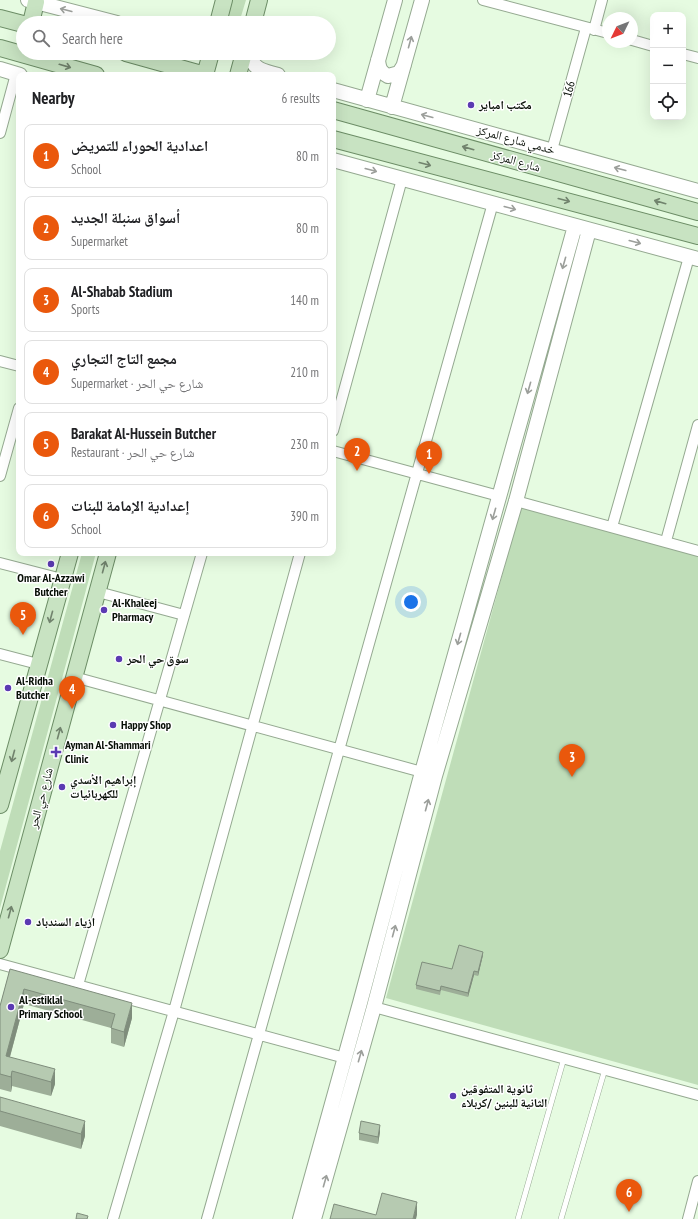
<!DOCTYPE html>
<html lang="en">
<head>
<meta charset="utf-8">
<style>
  body { margin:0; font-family:"PT Sans Narrow","Noto Naskh Arabic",sans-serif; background:#f2f2f2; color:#202124 }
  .controls { position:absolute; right:12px; top:12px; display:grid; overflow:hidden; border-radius:8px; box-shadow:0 4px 16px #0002 }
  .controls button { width:36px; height:36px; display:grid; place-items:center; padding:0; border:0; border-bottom:1px solid #e0e0e0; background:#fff; color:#202124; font:20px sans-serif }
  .compass { position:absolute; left:602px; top:12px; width:36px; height:36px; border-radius:50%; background:#fff; box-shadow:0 4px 16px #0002; rotate:227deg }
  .you { position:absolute; left:411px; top:602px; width:14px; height:14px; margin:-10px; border:3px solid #fff; border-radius:50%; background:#1a73e8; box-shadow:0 0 0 6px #1a73e833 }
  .badge { display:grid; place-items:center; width:26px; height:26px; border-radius:50%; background:#ea580c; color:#fff; font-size:13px; font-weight:700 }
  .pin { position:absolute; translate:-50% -33px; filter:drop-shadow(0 1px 2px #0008) }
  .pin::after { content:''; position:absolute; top:21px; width:14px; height:12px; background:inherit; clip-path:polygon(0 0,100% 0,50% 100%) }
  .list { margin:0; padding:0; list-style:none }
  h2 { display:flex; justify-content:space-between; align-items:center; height:52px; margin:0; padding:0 16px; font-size:17px }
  h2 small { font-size:13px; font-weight:400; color:#757577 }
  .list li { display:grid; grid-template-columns:26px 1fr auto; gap:12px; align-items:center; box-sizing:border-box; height:64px; margin:0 8px 8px; padding:0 8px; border:1px solid #e0e0e0; border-radius:8px }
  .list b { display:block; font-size:15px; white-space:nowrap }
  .list p { margin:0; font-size:13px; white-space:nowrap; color:#757577 }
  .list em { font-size:13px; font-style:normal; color:#757577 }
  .icon { flex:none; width:22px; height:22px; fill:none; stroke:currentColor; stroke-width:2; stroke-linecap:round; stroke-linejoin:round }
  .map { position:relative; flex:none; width:698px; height:1219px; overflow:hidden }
  .search { position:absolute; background:#fff; box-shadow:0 4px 16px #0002; left:16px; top:16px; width:320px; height:44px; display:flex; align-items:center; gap:10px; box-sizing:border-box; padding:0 14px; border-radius:22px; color:#757577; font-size:15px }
  .panel { position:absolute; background:#fff; box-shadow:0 4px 16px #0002; left:16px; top:72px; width:320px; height:484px; border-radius:8px }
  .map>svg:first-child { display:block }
  .green { fill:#bfddb8 }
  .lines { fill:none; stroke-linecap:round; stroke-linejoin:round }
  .lane-casing { stroke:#95a991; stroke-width:6 }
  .street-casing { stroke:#95a991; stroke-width:12 }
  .secondary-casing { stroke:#95a991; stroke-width:16 }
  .primary-casing { stroke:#6c8d66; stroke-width:18 }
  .lane { stroke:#fff; stroke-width:5 }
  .street { stroke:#fff; stroke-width:10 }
  .secondary { stroke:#fff; stroke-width:14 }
  .primary { stroke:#c8e3c2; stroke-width:16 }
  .wall { fill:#9dae98 }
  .shaded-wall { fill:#7f8d7c }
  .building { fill:#b6cab1; stroke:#7f8d7c }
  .oneway { stroke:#9c9f9b }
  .oneway2 { stroke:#71836d }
  .poi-dot { fill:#5b3ab2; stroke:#fff; stroke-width:1.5 }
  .labels { text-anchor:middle; stroke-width:3; stroke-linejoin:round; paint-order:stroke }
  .street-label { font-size:12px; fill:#070e06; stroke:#fff }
  .poi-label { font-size:12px; font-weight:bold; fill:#070e06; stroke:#fff; text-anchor:start }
</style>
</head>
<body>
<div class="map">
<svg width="698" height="1219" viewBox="0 0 698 1219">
  <rect width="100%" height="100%" fill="#e6fbe1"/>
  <path class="green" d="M231,0h15l-7,23h-15z
    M521,507l177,49v529l-312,-87z
    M82,553h14l-96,355v-57z"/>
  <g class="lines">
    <g class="lane-casing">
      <path id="lane" d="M518,1219l46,-161
        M561,1219l44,-150"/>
    </g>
    <g class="street-casing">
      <path id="street" d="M483,0l125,33
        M594,30l8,-30
        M632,40l21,6
        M683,54l15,4
        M0,133l16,-59
        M552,150l34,-122
        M0,361l19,5
        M333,431l69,-252
        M333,451l166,45
        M0,476l19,-68
        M516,501l182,50
        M612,527l77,-270
        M666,541l32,-116
        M0,563l62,16
        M98,592l86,23
        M0,654l38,10
        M74,677l348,95
        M0,964l345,94
        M78,985l124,-432
        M374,1007l324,88
        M113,1219l61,-208 126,-458
        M207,1219l286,-1016
        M688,1219l10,-38"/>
    </g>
    <g class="secondary-casing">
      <path id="secondary" d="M28,0l89,23
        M248,53c7,18 13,17 30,22
        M378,60c1,8 2,12 10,16l11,-3 5,-8
        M0,69l20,6
        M333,90l365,101
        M367,100l28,-100
        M392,107l30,-107
        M333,160l365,99
        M300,1219l60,-216 62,-231 153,-546
        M314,1219l60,-212 61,-231 81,-275 73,-271"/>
    </g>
    <g class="primary-casing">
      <path id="primary" d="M0,18l23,6
        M31,23l5,-21
        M218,23l6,-23
        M253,23l6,-23
        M0,48l96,27
        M126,53l79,22
        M205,75l6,-22
        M238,75l6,-22
        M333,110l365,102
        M333,139l365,97
        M0,805l70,-252
        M0,950l108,-397"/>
    </g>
    <use href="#lane" class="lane"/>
    <use href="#street" class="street"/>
    <use href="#secondary" class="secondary"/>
    <use href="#primary" class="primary"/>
  </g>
  <path class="wall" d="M483,955l-5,21 -4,-1 -6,22 -27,-7 -1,5 -24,-6v-4z
    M10,969l122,49 -8,29 -13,-4v-15l-87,-24 -14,53 45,27 -4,12 -39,-10 -1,6 -11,-3v-83z
    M0,1097l85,39 -4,13 -81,-23z
    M380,1132l-2,12 -19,-4v-7z"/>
  <path class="shaded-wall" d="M483,952v3l-5,21v-4z
    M474,971v4l-6,22v-4z
    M24,989v15l-18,67v-15z
    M132,1003v15l-8,29v-15z
    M55,1069v15l-4,12v-14z
    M12,1071v15l-1,6v-15z
    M85,1121v15l-4,13v-15z
    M380,1125v7l-2,12v-7z
    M417,1202v13l-1,4h-3z"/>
  <path class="building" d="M459,945l24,7 -5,20 -4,-1 -6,22 -27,-7 -1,5 -24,-6 6,-23 30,7z
    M10,969l122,34 -8,29 -13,-4 4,-14 -91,-25 -18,67 49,13 -4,13 -39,-11 -1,6 -11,-3v-68z
    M0,1097l85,24 -4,13 -81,-23z
    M361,1121l19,4 -2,12 -19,-4z
    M382,1193l35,9 -4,17h-83l4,-15 42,11z
    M77,1213l11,3 -1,3h-11z"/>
  <defs><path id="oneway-shaft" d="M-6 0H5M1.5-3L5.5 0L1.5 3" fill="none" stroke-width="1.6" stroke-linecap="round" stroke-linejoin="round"/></defs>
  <g class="oneway">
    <use href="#oneway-shaft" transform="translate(66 10) rotate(-166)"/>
    <use href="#oneway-shaft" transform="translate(410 42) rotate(-75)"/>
    <use href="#oneway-shaft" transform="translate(427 116) rotate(-165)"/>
    <use href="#oneway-shaft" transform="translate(620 169) rotate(-165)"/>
    <use href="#oneway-shaft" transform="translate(371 170) rotate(15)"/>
    <use href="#oneway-shaft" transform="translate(510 208) rotate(15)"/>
    <use href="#oneway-shaft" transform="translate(635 242) rotate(15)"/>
    <use href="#oneway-shaft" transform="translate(564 263) rotate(106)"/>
    <use href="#oneway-shaft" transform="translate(529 388) rotate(106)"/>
    <use href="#oneway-shaft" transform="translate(494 514) rotate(106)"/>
    <use href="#oneway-shaft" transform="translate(459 639) rotate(106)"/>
    <use href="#oneway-shaft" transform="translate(427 805) rotate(-75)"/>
    <use href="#oneway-shaft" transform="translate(394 931) rotate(-75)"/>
    <use href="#oneway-shaft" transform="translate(360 1056) rotate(-74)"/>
    <use href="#oneway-shaft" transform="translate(325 1181) rotate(-74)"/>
  </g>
  <g class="oneway2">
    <use href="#oneway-shaft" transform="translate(65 66) rotate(16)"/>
    <use href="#oneway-shaft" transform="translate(468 148) rotate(-164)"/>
    <use href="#oneway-shaft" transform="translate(425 164) rotate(15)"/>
    <use href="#oneway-shaft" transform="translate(564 200) rotate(15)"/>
    <use href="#oneway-shaft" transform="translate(660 202) rotate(-164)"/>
    <use href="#oneway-shaft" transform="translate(104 567) rotate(-75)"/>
    <use href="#oneway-shaft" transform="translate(51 617) rotate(105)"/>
    <use href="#oneway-shaft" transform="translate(59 733) rotate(-75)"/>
    <use href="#oneway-shaft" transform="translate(13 756) rotate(105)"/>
    <use href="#oneway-shaft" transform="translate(10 912) rotate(-75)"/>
  </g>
  <g class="poi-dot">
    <circle cx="471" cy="105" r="4"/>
    <circle cx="51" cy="564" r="4"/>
    <circle cx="104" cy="610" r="4"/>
    <circle cx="119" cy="659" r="4"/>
    <circle cx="8" cy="688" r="4"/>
    <circle cx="113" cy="725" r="4"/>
    <path d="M54 746h4v4h4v4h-4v4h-4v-4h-4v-4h4z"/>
    <circle cx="62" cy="787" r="4"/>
    <circle cx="28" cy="922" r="4"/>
    <circle cx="11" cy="1007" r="4"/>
    <circle cx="453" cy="1096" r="4"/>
  </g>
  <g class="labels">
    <g class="street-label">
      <text transform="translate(569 89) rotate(-75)" y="4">166</text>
      <text transform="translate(516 140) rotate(15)" y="4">خدمي شارع المركز</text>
      <text transform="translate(516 161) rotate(16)" y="4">شارع المركز</text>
      <text transform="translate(41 798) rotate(-75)" y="4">شارع حي الحر</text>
    </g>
    <g class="poi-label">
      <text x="479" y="109">مكتب امباير</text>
      <text x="51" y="582" text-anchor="middle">Omar Al-Azzawi<tspan x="51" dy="14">Butcher</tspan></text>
      <text x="112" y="607">Al-Khaleej<tspan x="112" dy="14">Pharmacy</tspan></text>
      <text x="127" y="663">سوق حي الحر</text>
      <text x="16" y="685">Al-Ridha<tspan x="16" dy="14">Butcher</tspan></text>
      <text x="121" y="729">Happy Shop</text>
      <text x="65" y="749">Ayman Al-Shammari<tspan x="65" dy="14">Clinic</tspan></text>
      <text x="70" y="784">إبراهيم الأسدي<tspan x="70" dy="14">للكهربائيات</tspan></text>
      <text x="36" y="926">ازياء السندباد</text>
      <text x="19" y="1004">Al-estiklal<tspan x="19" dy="14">Primary School</tspan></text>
      <text x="461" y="1093">ثانوية المتفوقين<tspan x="461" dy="14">الثانية للبنين /كربلاء</tspan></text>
    </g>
  </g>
</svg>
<div class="controls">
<button>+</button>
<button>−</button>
<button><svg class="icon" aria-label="locate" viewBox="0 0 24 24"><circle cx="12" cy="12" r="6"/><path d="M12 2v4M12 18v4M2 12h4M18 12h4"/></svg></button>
</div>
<svg class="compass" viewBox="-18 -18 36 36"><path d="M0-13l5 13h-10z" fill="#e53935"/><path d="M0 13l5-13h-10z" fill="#757577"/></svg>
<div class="you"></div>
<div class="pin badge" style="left:429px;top:474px">1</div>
<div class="pin badge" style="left:357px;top:471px">2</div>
<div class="pin badge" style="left:572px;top:777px">3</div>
<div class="pin badge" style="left:72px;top:709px">4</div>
<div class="pin badge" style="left:23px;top:635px">5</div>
<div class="pin badge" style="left:629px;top:1212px">6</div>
<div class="search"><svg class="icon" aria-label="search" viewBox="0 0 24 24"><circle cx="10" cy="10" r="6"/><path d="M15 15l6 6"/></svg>Search here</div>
<section class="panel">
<h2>Nearby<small>6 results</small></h2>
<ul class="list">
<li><span class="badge">1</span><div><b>اعدادية الحوراء للتمريض</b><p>School</p></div><em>80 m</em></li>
<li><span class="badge">2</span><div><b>أسواق سنبلة الجديد</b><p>Supermarket</p></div><em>80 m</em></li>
<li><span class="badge">3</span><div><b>Al-Shabab Stadium</b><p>Sports</p></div><em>140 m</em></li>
<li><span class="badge">4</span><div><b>مجمع التاج التجاري</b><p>Supermarket · شارع حي الحر</p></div><em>210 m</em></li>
<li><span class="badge">5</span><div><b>Barakat Al-Hussein Butcher</b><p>Restaurant · شارع حي الحر</p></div><em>230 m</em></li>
<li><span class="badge">6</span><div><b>إعدادية الإمامة للبنات</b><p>School</p></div><em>390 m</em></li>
</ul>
</section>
</div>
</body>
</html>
